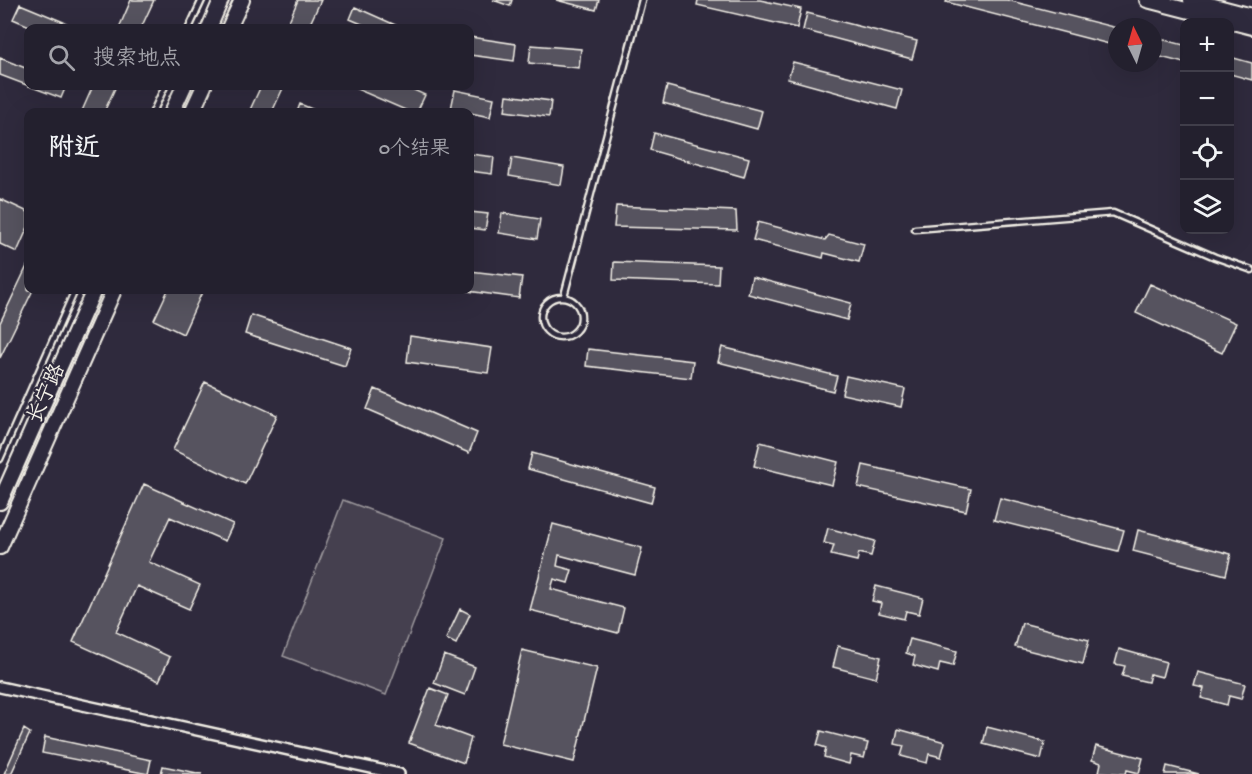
<!DOCTYPE html>
<html lang="zh">
<head>
<meta charset="utf-8">
<style>
  body { margin:0; font-family:"Gochi Hand","LXGW WenKai TC",sans-serif; background:#2b2836; color:#f1f3f6 }
  .controls { position:absolute; right:18px; top:18px; display:grid; overflow:hidden; border-radius:12px; box-shadow:0 6px 24px #0002 }
  .controls button { width:54px; height:54px; display:grid; place-items:center; padding:0; border:0; border-bottom:2px solid #403e4a; background:#23202e; color:#f1f3f6; font:30px sans-serif }
  .compass { position:absolute; left:1108px; top:18px; width:54px; height:54px; border-radius:50%; background:#23202e; box-shadow:0 6px 24px #0002; rotate:355deg }
  .list { margin:0; padding:0; list-style:none }
  h2 { display:flex; justify-content:space-between; align-items:center; height:78px; margin:0; padding:0 24px; font-size:26px }
  h2 small { font-size:20px; font-weight:400; color:#a3a3aa }
  .icon { flex:none; width:33px; height:33px; fill:none; stroke:currentColor; stroke-width:2; stroke-linecap:round; stroke-linejoin:round }
  .map { position:relative; flex:none; width:1252px; height:774px; overflow:hidden }
  .search { position:absolute; background:#23202e; box-shadow:0 6px 24px #0002; left:24px; top:24px; width:450px; height:66px; display:flex; align-items:center; gap:15px; box-sizing:border-box; padding:0 21px; border-radius:12px; color:#a3a3aa; font-size:22px }
  .panel { position:absolute; background:#23202e; box-shadow:0 6px 24px #0002; left:24px; top:108px; width:450px; height:186px; border-radius:12px }
  .map>svg:first-child { display:block }
  .green { fill:#454050; stroke:#9c989c; stroke-width:1.5 }
  .building { fill:#56525f; stroke:#f4f1e8; stroke-width:1.5 }
  .lines { fill:none; stroke-linecap:round; stroke-linejoin:round }
  .service-casing { stroke:#f4f1e8; stroke-width:9 }
  .minor-casing { stroke:#f4f1e8; stroke-width:14 }
  .secondary-casing { stroke:#f4f1e8; stroke-width:18 }
  .service { stroke:#2f2a3d; stroke-width:4.5 }
  .minor { stroke:#2f2a3d; stroke-width:9 }
  .secondary { stroke:#2f2a3d; stroke-width:14 }
  .labels { text-anchor:middle; stroke-width:4.5; stroke-linejoin:round; paint-order:stroke }
  .street-label { font-size:21px; fill:#f4f1e8; stroke:#2f2a3d }
</style>
</head>
<body>
<div class="map">
<svg width="1252" height="774" viewBox="0 0 1252 774">
  <rect width="100%" height="100%" fill="#2f2a3d"/>
  <filter id="ink" filterUnits="userSpaceOnUse"><feTurbulence type="fractalNoise" baseFrequency=".0167" numOctaves="2"/><feDisplacementMap in="SourceGraphic" scale="12" xChannelSelector="R" yChannelSelector="G"/><feConvolveMatrix kernelMatrix="1 2 1 2 8 2 1 2 1" color-interpolation-filters="sRGB"/></filter>
  <g filter="url(#ink)">
    <path class="green" d="M343,500l103,38 -60,157 -103,-39z"/>
    <path class="building" d="M131,0h23l-13,28h-22z
      M298,0h23l-13,28h-22z
      M493,0h19l-2,6z
      M556,0h43l-3,10z
      M698,0h62l41,9 -4,19 -100,-23z
      M947,0h60l110,28v18l-171,-44z
      M20,4l58,24h-44l-21,-9z
      M355,7l47,21h-31l-21,-9z
      M807,13l110,28 -5,18 -109,-29z
      M470,37l46,7 -2,17 -44,-6z
      M1153,37l31,8v18l-31,-8z
      M531,45l50,4 -2,19 -50,-5z
      M1230,57l22,6v17l-22,-6z
      M0,58l28,11v17h38l-5,12 -61,-23z
      M793,62l109,28 -5,19 -109,-30z
      M93,86h23l-12,26 -22,-1z
      M261,86h23l-12,26h-23z
      M350,86h55l20,9 -8,17h-7z
      M667,86l95,25 -5,18 -94,-26z
      M455,90l39,8 -4,19 -39,-8z
      M507,95l44,6 -2,16 -44,-6z
      M300,104l19,8h-22z
      M654,133l95,25 -5,19 -94,-27z
      M470,154l24,3 -2,17 -22,-3z
      M512,158l52,9 -3,18 -52,-9z
      M0,199l28,13v15l-11,25 -17,-8z
      M616,206l120,5 1,19 -123,-3z
      M470,212l18,2 -3,16 -15,-2z
      M502,213l38,6 -3,20 -38,-6z
      M758,222l67,18 4,-5 35,9 -5,18 -35,-9 -1,5 -70,-18z
      M614,262l105,4 -1,18 -105,-4z
      M28,264v26h5l-33,68v-35z
      M470,271l52,6 -3,21 -51,-7 2,-1z
      M752,277l99,26 -4,17 -99,-26z
      M1150,284l86,39 -14,30 -86,-40z
      M168,290h35l-20,44 -29,-14z
      M251,315l100,33 -6,18 -100,-32z
      M410,336l82,12 -4,25 -81,-11z
      M722,347l115,29 -4,15 -115,-29z
      M588,349l105,12 -2,17 -105,-12z
      M846,376l59,13 -4,18 -59,-13z
      M205,382l72,33 -32,69 -72,-34z
      M375,389l102,44 -8,20 -102,-44z
      M760,442l78,20 -6,23 -78,-19z
      M532,453l123,34 -4,16 -123,-34z
      M863,465l108,24 -5,22 -108,-24z
      M144,484l89,40 -8,17 -55,-24 -21,45 51,23 -11,24 -52,-23 -21,46 54,25 -11,24 -86,-39z
      M1000,498l124,32 -6,21 -124,-31z
      M553,524l89,24 -7,27 -76,-20 -2,11 15,4 -4,13 -14,-4 -3,10 73,19 -6,25 -88,-23z
      M828,528l47,13 -4,15 -12,-3 -2,8 -26,-6 3,-10 -10,-2z
      M1138,530l93,24 -5,21 -93,-24z
      M876,586l47,12 -4,16 -13,-3 -2,8 -25,-6 2,-10 -9,-2z
      M460,609l10,5 -14,30 -10,-5z
      M1022,623l67,17 -6,24 -68,-17z
      M910,639l47,12 -4,15 -13,-3 -2,9 -25,-7 2,-9 -9,-3z
      M838,646l43,11 -5,21 -43,-11z
      M1119,649l47,13 -4,15 -12,-3 -2,8 -26,-6 3,-10 -10,-2z
      M522,650l75,18 -23,94 -74,-18z
      M444,655l31,12 -10,28 -31,-12z
      M1198,672l47,12 -4,15 -12,-3 -2,9 -26,-7 3,-10 -10,-2z
      M430,688l18,7 -12,30 35,13 -7,25 -55,-20z
      M987,727l58,15 -4,17 -58,-15z
      M24,729l6,4 -19,41h-7z
      M898,729l47,13 -4,15 -12,-3 -2,9 -26,-7 3,-10 -9,-2z
      M821,731l47,12 -4,15 -13,-3 -2,9 -25,-7 2,-9 -9,-3z
      M45,737l106,23 -3,14 -106,-21z
      M1096,746l47,12 -4,15 -12,-3 -1,4 -27,-2 2,-9 -9,-3z
      M163,766l39,8h-41z
      M1167,766l32,8h-34z"/>
    <g class="lines">
      <g class="service-casing">
        <path id="service" d="M189,28l13,-28
          M153,112l12,-26
          M915,229l198,-16 102,44 37,13
          M564,296l78,-296
          M541 317a20 20 0 1 1 40 0a20 20 0 1 1-40 0Z
          M0,459l75,-169"/>
      </g>
      <g class="minor-casing">
        <path id="minor" d="M0,687l399,87"/>
      </g>
      <g class="secondary-casing">
        <path id="secondary" d="M1147,0l105,27
          M1191,0l61,16
          M209,28l12,-28
          M229,28l13,-28
          M172,112l12,-26
          M192,112l12,-26
          M0,502l94,-212
          M0,547l114,-257"/>
      </g>
      <use href="#service" class="service"/>
      <use href="#minor" class="minor"/>
      <use href="#secondary" class="secondary"/>
    </g>
  </g>
  <g class="labels">
    <g class="street-label">
      <text transform="translate(45 393) rotate(-66)" y="7">长宁路</text>
    </g>
  </g>
</svg>
<div class="controls">
<button>+</button>
<button>−</button>
<button><svg class="icon" aria-label="locate" viewBox="0 0 24 24"><circle cx="12" cy="12" r="6"/><path d="M12 2v4M12 18v4M2 12h4M18 12h4"/></svg></button>
<button><svg class="icon" aria-label="layers" viewBox="0 0 24 24"><path d="M12 4l9 5-9 5-9-5zM3 14l9 5 9-5"/></svg></button>
</div>
<svg class="compass" viewBox="-18 -18 36 36"><path d="M0-13l5 13h-10z" fill="#e53935"/><path d="M0 13l5-13h-10z" fill="#a3a3aa"/></svg>
<div class="search"><svg class="icon" aria-label="search" viewBox="0 0 24 24"><circle cx="10" cy="10" r="6"/><path d="M15 15l6 6"/></svg>搜索地点</div>
<section class="panel">
<h2>附近<small>0个结果</small></h2>
<ul class="list">
</ul>
</section>
</div>
</body>
</html>
